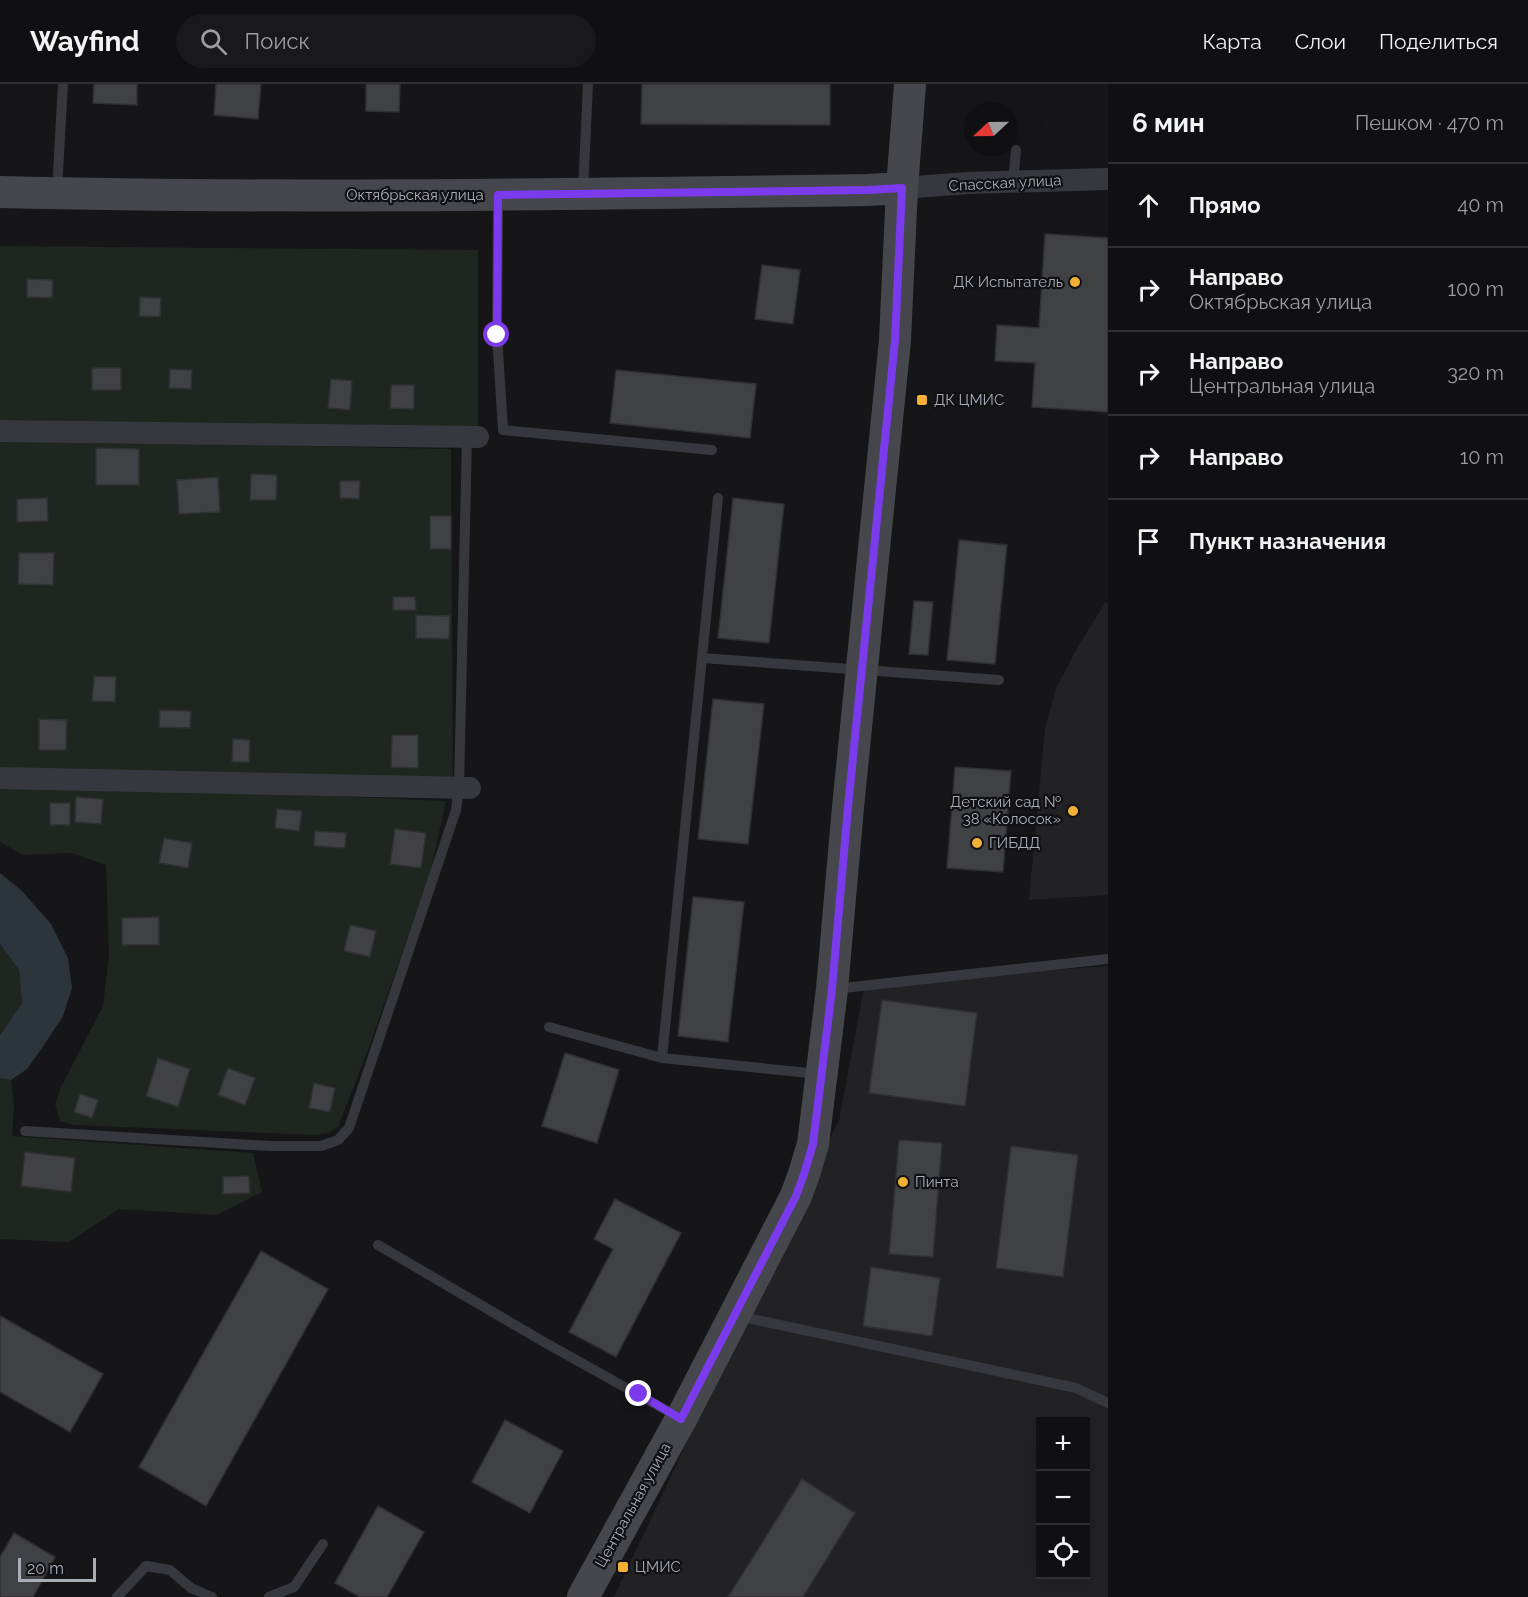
<!DOCTYPE html>
<html lang="ru">
<head>
<meta charset="utf-8">
<style>
  body { margin:0; font-family:Raleway,sans-serif; background:#19191b; color:#f1f3f6 }
  .controls { position:absolute; right:18px; bottom:18px; display:grid; overflow:hidden; border-radius:0px; box-shadow:0 6px 24px #0002 }
  .controls button { width:54px; height:54px; display:grid; place-items:center; padding:0; border:0; border-bottom:2px solid #303032; background:#101012; color:#f1f3f6; font:30px sans-serif }
  .compass { position:absolute; left:964px; top:18px; width:54px; height:54px; border-radius:50%; background:#101012; box-shadow:0 6px 24px #0002; rotate:248deg }
  .scale { position:absolute; left:18px; bottom:15px; width:78px; box-sizing:border-box; padding-left:6px; border:3px solid #a8adb8; border-top:0; font-size:16px; line-height:21px; white-space:nowrap; color:#a8adb8; -webkit-text-stroke:4px #111113; paint-order:stroke }
  .stop { position:absolute; width:18px; height:18px; margin:-14px; border:4px solid #7c3aed; border-radius:50%; background:#fff }
  .stop.end { background:#7c3aed; border-color:#fff; box-shadow:0 2px 6px #0008 }
  .list { margin:0; padding:0; list-style:none }
  h2 { display:flex; justify-content:space-between; align-items:center; height:78px; margin:0; padding:0 24px; font-size:26px }
  h2 small { font-size:20px; font-weight:400; color:#9c9d9f }
  .list li { display:grid; grid-template-columns:39px 1fr auto; gap:18px; align-items:center; box-sizing:border-box; height:84px; padding:0 24px; border-top:2px solid #303032 }
  .list b { display:block; font-size:22px; white-space:nowrap }
  .list p { margin:0; font-size:20px; white-space:nowrap; color:#9c9d9f }
  .list em { font-size:20px; font-style:normal; color:#9c9d9f }
  .icon { flex:none; width:33px; height:33px; fill:none; stroke:currentColor; stroke-width:2; stroke-linecap:round; stroke-linejoin:round }
  .map { position:relative; flex:none; width:1108px; height:1513px; overflow:hidden }
  header { display:flex; align-items:center; gap:36px; box-sizing:border-box; height:84px; padding:0 30px; background:#101012; border-bottom:2px solid #303032 }
  header strong { font-size:28px }
  nav { display:flex; gap:33px; margin-inline-start:auto; font-size:21px }
  .search { width:420px; height:54px; background:#19191b; display:flex; align-items:center; gap:15px; box-sizing:border-box; padding:0 21px; border-radius:33px; color:#9c9d9f; font-size:22px }
  main { display:flex }
  aside { flex:1; background:#101012 }
  .map>svg:first-child { display:block }
  .built { fill:#222225; fill-rule:evenodd }
  .green { fill:#1e261f }
  .water { fill:#2c353c }
  .building { fill:#404145; stroke:#303034; stroke-width:1.5 }
  .lines { fill:none; stroke-linecap:round; stroke-linejoin:round }
  .lane { stroke:#37383d; stroke-width:10 }
  .street { stroke:#37383d; stroke-width:22 }
  .secondary { stroke:#45474d; stroke-width:32 }
  .route { stroke:#7c3aed; stroke-width:8 }
  .poi-dot { fill:#f2b134; stroke:#111113; stroke-width:2 }
  .labels { text-anchor:middle; stroke-width:4.5; stroke-linejoin:round; paint-order:stroke }
  .street-label { font-size:15px; fill:#a8adb8; stroke:#111113 }
  .poi-label { font-size:15px; fill:#a8adb8; stroke:#111113; text-anchor:start }
</style>
</head>
<body>
<header>
<strong>Wayfind</strong>
<div class="search"><svg class="icon" aria-label="search" viewBox="0 0 24 24"><circle cx="10" cy="10" r="6"/><path d="M15 15l6 6"/></svg>Поиск</div>
<nav><a>Карта</a><a>Слои</a><a>Поделиться</a></nav>
</header>
<main>
<div class="map">
<svg width="1108" height="1513" viewBox="0 0 1108 1513">
  <rect width="100%" height="100%" fill="#161618"/>
  <path class="built" d="M1105,519h3v292l-79,5 16,-172 12,-42 22,-41z
    M1108,882v631h-494l225,-477 26,-137zM1040,1338h46v152h-46z"/>
  <path class="green" d="M0,162l478,4v181l-478,-11z
    M0,356l451,9 2,329 -453,-10z
    M0,702l163,3 283,12 -16,73 -65,184 -27,69 -9,6 -15,2 -240,-10 -14,-4 -5,-17 6,-17 42,-81 6,-50 -3,-91 -34,-12 -49,2 -23,-13z
    M0,860l19,26 3,33 -22,32z
    M0,994l11,2 3,24 -2,32 241,17 9,39 -45,23 -98,-6 -50,33 -69,-3z"/>
  <path class="water" d="M0,789l22,18 29,33 17,34 4,30 -9,28 -23,35 -13,18 -16,11 -11,-2v-43l22,-32 -3,-33 -19,-26z"/>
  <path class="building" d="M94,0h43v21l-44,-2z
    M216,0h45l-3,35 -44,-4z
    M366,0h34l-1,28 -33,-1z
    M642,0h188v41l-189,-1z
    M1045,150l63,4v174l-76,-5 3,-44 -40,-2 2,-36 42,3z
    M762,181l38,5 -7,54 -38,-5z
    M27,195l26,1 -1,18 -25,-1z
    M140,213l21,1 -1,19 -21,-1z
    M92,284h29v22h-29z
    M170,285l22,1 -1,19 -22,-1z
    M616,286l140,14 -6,54 -140,-15z
    M331,295l21,2 -2,29 -22,-2z
    M391,301h23v24l-24,-1z
    M96,364l43,1v36h-43z
    M251,390l26,1 -1,25h-26z
    M218,393l2,35 -41,2 -2,-34z
    M340,397h20l-1,18 -19,-1z
    M47,414l1,23 -31,1v-23z
    M733,414l51,6 -15,139 -51,-5z
    M430,432h21v33h-21z
    M959,456l48,5 -12,119 -48,-4z
    M19,469h35l-1,32 -35,-1z
    M393,513h22l1,13h-23z
    M914,517l19,1 -5,53 -19,-1z
    M416,531l34,1 -1,23 -33,-1z
    M94,592l22,1 -1,25 -23,-1z
    M713,615l51,5 -16,140 -50,-5z
    M160,626l31,1 -1,17 -31,-1z
    M39,635l28,1 -1,30h-27z
    M392,651h26v33l-27,-1z
    M233,655l17,1 -1,22h-17z
    M955,683l56,4 -8,101 -56,-4z
    M76,713l27,2 -2,25 -26,-2z
    M50,719h20v22h-20z
    M277,725l25,2 -3,20 -24,-3z
    M395,745l31,4 -5,35 -31,-4z
    M315,747l31,2 -1,15 -31,-2z
    M164,754l28,5 -4,25 -29,-5z
    M693,813l51,5 -16,140 -50,-6z
    M159,833v28h-37v-27z
    M350,841l26,6 -6,26 -26,-6z
    M882,916l95,13 -12,93 -96,-13z
    M565,969l54,17 -22,73 -55,-17z
    M158,974l32,11 -12,38 -32,-11z
    M228,984l27,10 -10,27 -27,-10z
    M314,999l21,5 -5,24 -21,-4z
    M80,1010l18,6 -6,18 -18,-6z
    M899,1056l43,3 -9,114 -44,-3z
    M1011,1062l67,9 -15,122 -67,-9z
    M25,1068l50,6 -4,34 -50,-6z
    M249,1092l1,17 -27,1v-17z
    M615,1115l66,34 -65,124 -47,-25 44,-83 -19,-10z
    M261,1167l67,38 -122,217 -67,-39z
    M871,1183l69,11 -8,58 -69,-10z
    M0,1232l103,58 -33,58 -70,-40z
    M505,1336l58,31 -33,62 -58,-31z
    M802,1395l53,34 -52,84h-75z
    M378,1422l46,26 -37,65h-27l-25,-14z
    M14,1449l41,24 -22,40h-33v-40z"/>
  <g class="lines">
    <path class="lane" d="M1013,98l3,-32
      M57,106l6,-106
      M583,107l5,-107
      M498,114l-1,137 6,95 209,20
      M702,574l297,22
      M834,905l274,-30
      M549,943l113,31 157,16
      M662,974l56,-560
      M25,1047l245,15h51l17,-6 11,-12 107,-318 3,-23 8,-350
      M378,1161l166,97 136,76
      M738,1232l338,72 32,15
      M117,1513l29,-31 24,4 21,18 21,9
      M269,1513l25,-10 29,-43"/>
    <path class="street" d="M902,104l66,-5 140,-4
      M0,347l478,6
      M0,694l470,10"/>
    <path class="secondary" d="M0,108c289,7 578,2 867,-2l35,-2
      M583,1513l98,-178 115,-223 8,-22 9,-30 19,-155 16,-182 47,-467 7,-152 8,-104"/>
  </g>
  <g class="lines">
    <path class="route" d="M497,251l1,-140 369,-5 35,-2 -7,152 -47,467 -16,182 -19,155 -9,30 -8,22 -115,223 -42,-25"/>
  </g>
  <g class="poi-dot">
    <circle cx="1075" cy="198" r="6"/>
    <rect x="916" y="310" width="12" height="12" rx="3"/>
    <circle cx="1073" cy="727" r="6"/>
    <circle cx="977" cy="759" r="6"/>
    <circle cx="903" cy="1098" r="6"/>
    <rect x="617" y="1477" width="12" height="12" rx="3"/>
  </g>
  <g class="labels">
    <g class="street-label">
      <text transform="translate(1005 99) rotate(-3)" y="5">Спасская улица</text>
      <text x="415" y="116">Октябрьская улица</text>
      <text transform="translate(633 1421) rotate(-61)" y="5">Центральная улица</text>
    </g>
    <g class="poi-label">
      <text x="1063" y="203" text-anchor="end">ДК Испытатель</text>
      <text x="934" y="321">ДК ЦМИС</text>
      <text x="1061" y="723" text-anchor="end">Детский сад №<tspan x="1061" dy="17">38 «Колосок»</tspan></text>
      <text x="989" y="764">ГИБДД</text>
      <text x="915" y="1103">Пинта</text>
      <text x="635" y="1488">ЦМИС</text>
    </g>
  </g>
</svg>
<div class="controls">
<button>+</button>
<button>−</button>
<button><svg class="icon" aria-label="locate" viewBox="0 0 24 24"><circle cx="12" cy="12" r="6"/><path d="M12 2v4M12 18v4M2 12h4M18 12h4"/></svg></button>
</div>
<svg class="compass" viewBox="-18 -18 36 36"><path d="M0-13l5 13h-10z" fill="#e53935"/><path d="M0 13l5-13h-10z" fill="#9c9d9f"/></svg>
<div class="scale">20 m</div>
<div class="stop" style="left:497px;top:251px"></div>
<div class="stop end" style="left:639px;top:1310px"></div>
</div>
<aside>
<h2>6 мин<small>Пешком · 470 m</small></h2>
<ul class="list">
<li><svg class="icon" aria-label="ahead" viewBox="0 0 24 24"><path d="M12 20V5M6 11l6-6 6 6"/></svg><div><b>Прямо</b></div><em>40 m</em></li>
<li><svg class="icon" aria-label="right" viewBox="0 0 24 24"><path d="M7 20v-9h11M14 6l5 5-5 5"/></svg><div><b>Направо</b><p>Октябрьская улица</p></div><em>100 m</em></li>
<li><svg class="icon" aria-label="right" viewBox="0 0 24 24"><path d="M7 20v-9h11M14 6l5 5-5 5"/></svg><div><b>Направо</b><p>Центральная улица</p></div><em>320 m</em></li>
<li><svg class="icon" aria-label="right" viewBox="0 0 24 24"><path d="M7 20v-9h11M14 6l5 5-5 5"/></svg><div><b>Направо</b></div><em>10 m</em></li>
<li><svg class="icon" aria-label="arrive" viewBox="0 0 24 24"><path d="M6 21V4h12l-3 4 3 4H6"/></svg><div><b>Пункт назначения</b></div></li>
</ul>
</aside>
</main>
</body>
</html>
